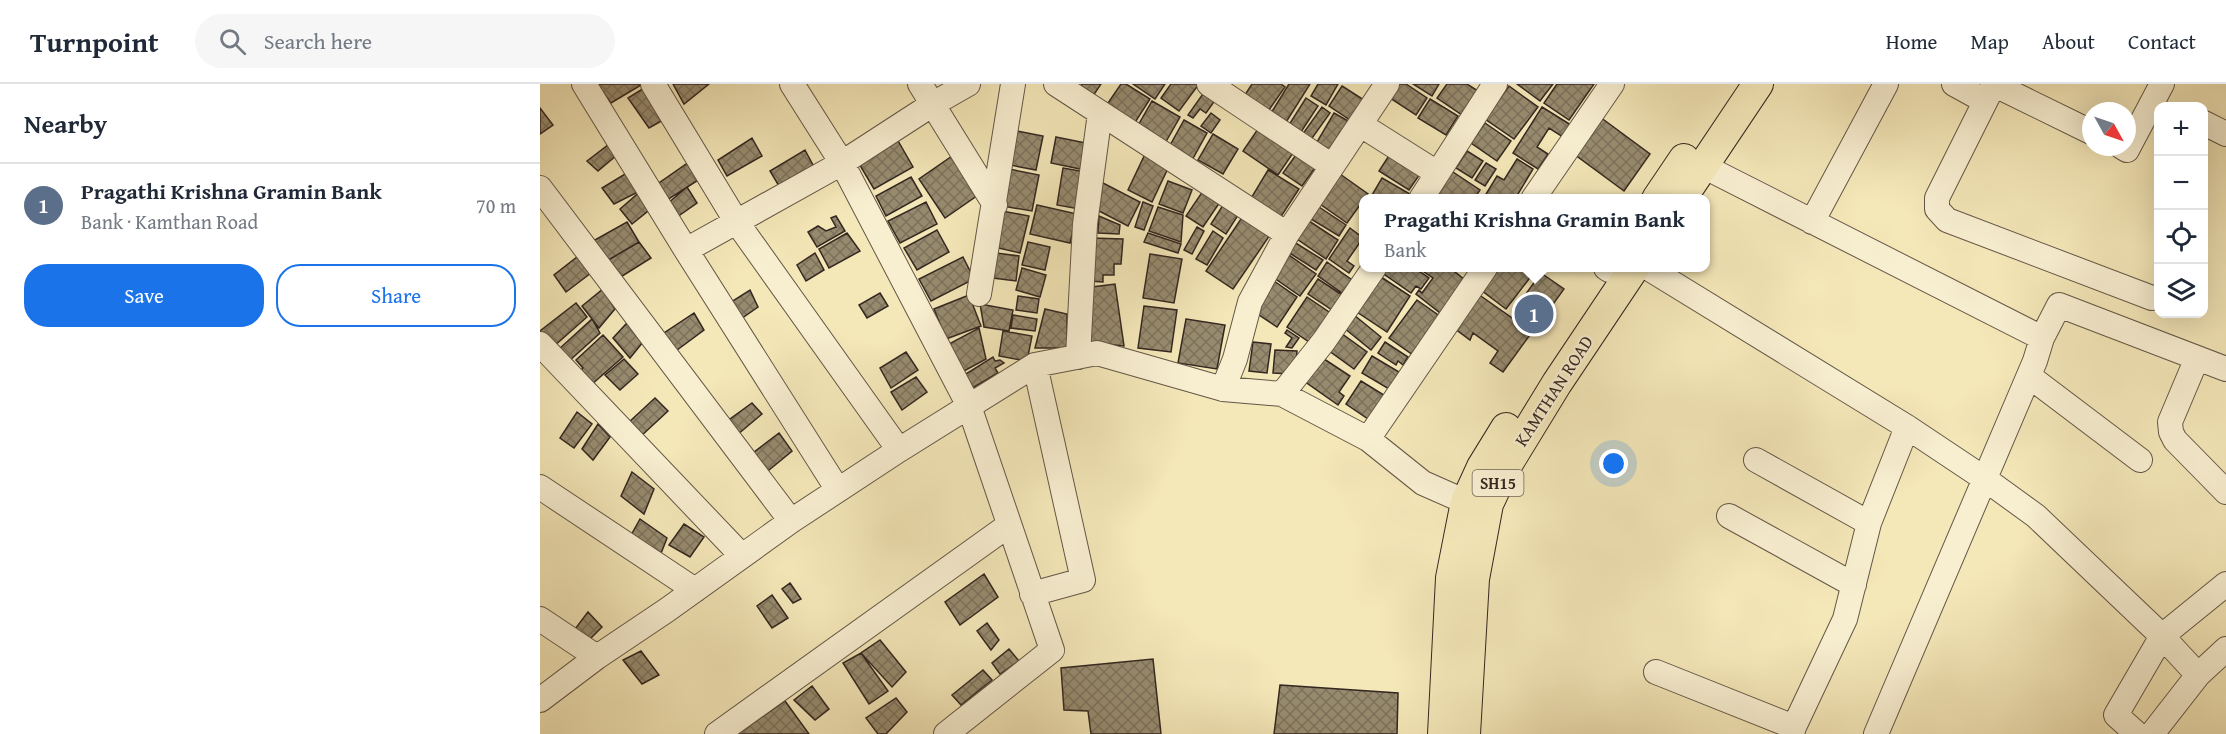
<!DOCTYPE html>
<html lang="en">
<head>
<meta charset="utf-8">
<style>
  body { margin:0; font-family:"Gentium Book Plus",serif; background:#f6f6f7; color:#1f2937 }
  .controls { position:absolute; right:18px; top:18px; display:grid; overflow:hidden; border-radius:12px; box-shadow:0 6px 24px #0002 }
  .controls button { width:54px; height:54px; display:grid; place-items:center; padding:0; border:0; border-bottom:2px solid #e0e1e3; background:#fff; color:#1f2937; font:30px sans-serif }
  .compass { position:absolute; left:1542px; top:18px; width:54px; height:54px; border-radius:50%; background:#fff; box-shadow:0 6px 24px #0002; rotate:130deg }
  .you { position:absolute; left:1074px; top:380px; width:21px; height:21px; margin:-15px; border:4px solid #fff; border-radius:50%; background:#1a73e8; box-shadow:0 0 0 9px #1a73e833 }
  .badge { display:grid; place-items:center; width:39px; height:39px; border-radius:50%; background:#1a73e8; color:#fff; font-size:20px; font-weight:700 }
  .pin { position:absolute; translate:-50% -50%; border:3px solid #fff; box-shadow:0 2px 6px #0006 }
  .popup { position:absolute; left:819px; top:110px; width:351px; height:78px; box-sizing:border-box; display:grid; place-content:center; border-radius:12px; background:#fff; filter:drop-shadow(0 2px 4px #0005); font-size:20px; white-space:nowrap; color:#747a83 }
  .popup b { font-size:22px; color:#1f2937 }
  .popup::after { content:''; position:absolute; left:50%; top:100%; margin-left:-12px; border:12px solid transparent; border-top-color:#fff }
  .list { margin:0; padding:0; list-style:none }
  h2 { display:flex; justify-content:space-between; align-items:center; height:78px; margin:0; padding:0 24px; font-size:26px }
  h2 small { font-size:20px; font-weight:400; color:#747a83 }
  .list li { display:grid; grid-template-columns:39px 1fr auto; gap:18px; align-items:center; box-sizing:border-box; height:84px; padding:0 24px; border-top:2px solid #e0e1e3 }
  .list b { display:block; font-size:22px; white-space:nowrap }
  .list p { margin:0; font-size:20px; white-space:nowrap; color:#747a83 }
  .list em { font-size:20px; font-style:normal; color:#747a83 }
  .actions { display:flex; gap:12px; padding:18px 24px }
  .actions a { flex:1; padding:14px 0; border:2px solid #1a73e8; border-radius:24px; text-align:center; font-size:21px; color:#1a73e8 }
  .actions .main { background:#1a73e8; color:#fff }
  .icon { flex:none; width:33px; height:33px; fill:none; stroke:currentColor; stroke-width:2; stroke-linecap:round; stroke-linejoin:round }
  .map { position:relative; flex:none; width:1686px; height:650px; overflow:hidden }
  header { display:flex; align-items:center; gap:36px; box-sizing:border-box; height:84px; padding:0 30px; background:#fff; border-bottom:2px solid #e0e1e3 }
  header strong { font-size:28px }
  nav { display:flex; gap:33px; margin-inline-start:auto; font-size:21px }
  .search { width:420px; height:54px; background:#f6f6f7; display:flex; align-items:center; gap:15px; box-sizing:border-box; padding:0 21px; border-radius:33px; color:#747a83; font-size:22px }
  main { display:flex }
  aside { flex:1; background:#fff }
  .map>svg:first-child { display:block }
  .building { fill:url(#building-cross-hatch); stroke:#332720; stroke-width:1.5 }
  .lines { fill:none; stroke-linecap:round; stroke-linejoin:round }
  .minor-casing { stroke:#635746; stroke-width:26 }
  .major-casing { stroke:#332720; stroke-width:32 }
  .minor { stroke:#f8efd1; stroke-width:24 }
  .major { stroke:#f4e7b8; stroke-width:30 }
  .labels { text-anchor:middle; stroke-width:4.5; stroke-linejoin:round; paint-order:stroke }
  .shield { fill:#f8efd1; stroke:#6e6355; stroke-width:1.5 }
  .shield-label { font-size:16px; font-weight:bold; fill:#332720 }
  .street-label { font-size:18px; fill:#332720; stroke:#f8efd1 }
</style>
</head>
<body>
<header>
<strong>Turnpoint</strong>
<div class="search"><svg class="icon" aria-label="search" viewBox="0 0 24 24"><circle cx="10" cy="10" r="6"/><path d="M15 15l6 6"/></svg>Search here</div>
<nav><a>Home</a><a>Map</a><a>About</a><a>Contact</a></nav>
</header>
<main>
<aside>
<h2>Nearby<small></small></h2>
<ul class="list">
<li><span class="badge" style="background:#5c6f8a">1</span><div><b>Pragathi Krishna Gramin Bank</b><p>Bank · Kamthan Road</p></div><em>70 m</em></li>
</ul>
<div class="actions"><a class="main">Save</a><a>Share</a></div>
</aside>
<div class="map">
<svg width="1686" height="650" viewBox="0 0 1686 650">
  <defs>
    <pattern id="building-cross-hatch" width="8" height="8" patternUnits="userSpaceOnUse" patternTransform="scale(1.5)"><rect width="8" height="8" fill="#978b6f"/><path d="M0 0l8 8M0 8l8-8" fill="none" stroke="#7c725b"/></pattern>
  </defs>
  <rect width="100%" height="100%" fill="#f4e7b8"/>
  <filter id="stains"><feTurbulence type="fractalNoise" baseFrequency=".00333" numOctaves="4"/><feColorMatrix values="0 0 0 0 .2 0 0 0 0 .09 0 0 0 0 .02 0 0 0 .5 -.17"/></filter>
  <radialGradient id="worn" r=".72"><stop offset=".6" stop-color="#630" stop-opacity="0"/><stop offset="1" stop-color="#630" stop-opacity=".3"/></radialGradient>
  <path class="building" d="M57,0h44v1l-30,18z
    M133,0h36l-25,20z
    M542,0h19l-10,15 -13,-10z
    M581,0h5l24,15 -16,25 -28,-18z
    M593,0h32l-10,15z
    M631,0h28l-20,27 -18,-13z
    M712,0h29l4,3 -21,30 -23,-16z
    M749,0h21l-27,43 -15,-9z
    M778,0h20l-12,21 -15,-9z
    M859,0h7l21,14 -11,17 -26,-17z
    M873,0h26l-7,12z
    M907,0h20l11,7 -16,24 -25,-17z
    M977,0h36l-13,17z
    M1017,0h37l-25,36 -25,-17z
    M802,2l22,14 -14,20 -21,-14z
    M969,2l29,21 -24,32 -29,-20z
    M104,4l21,31 -16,9 -21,-30z
    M665,7l11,8 -10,14 -6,-4 -7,9 -5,-3z
    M766,14l12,8 -19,29 -12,-7z
    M890,15l28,17 -12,19 -28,-17z
    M612,17l28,16 -16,28 -28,-16z
    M782,23l8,6 -20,28 -8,-6z
    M1002,23l29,18 -8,12 -14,-9 -12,19 11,7 -10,15 -25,-16z
    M0,24l13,17 -13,9z
    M671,29l9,7 -9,13 -10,-7z
    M794,29l16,9 -7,11 -3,-1 -10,18 -13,-8z
    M1060,33l50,37 -26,37 -50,-37z
    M644,36l23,13 -16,29 -23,-13z
    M945,39l26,18 -14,20 -26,-18z
    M720,42l35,24 -17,25 -35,-24z
    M477,47l26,5 -7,34 -26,-5z
    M673,50l25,15 -15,25 -25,-14z
    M516,53l35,7 -6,26 -34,-7z
    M212,54l10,18 -35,20 -9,-16z
    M357,55l16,28 -39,22 -16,-27z
    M72,58l6,12 -20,17 -11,-10z
    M265,66l9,17 -35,19 -9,-15z
    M852,67l30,20 -13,19 -30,-19z
    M927,67l16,10 -11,17 -16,-10z
    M606,68l24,12 -18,38 -24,-12z
    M758,68l19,13 -15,21 -19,-13z
    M415,70l26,39 -36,25 -26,-39z
    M977,75l16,10 -18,30h-32l14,-23 7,4z
    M152,76l8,19 -36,23 -8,-17z
    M946,79l10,6 -11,17 -10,-6z
    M523,84l23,4 -7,37 -22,-4z
    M469,85l30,6 -7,36 -30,-5z
    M728,86l31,19 -19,29 -30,-18z
    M910,86l30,20 -6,9h-44z
    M90,87l12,19 -28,14 -12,-16z
    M800,90l28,20 -21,29 -27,-19z
    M371,93l11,19 -36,20 -10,-20z
    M842,94l28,16 -3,5h-29l-6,-4z
    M628,97l24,9 -9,23 -24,-9z
    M561,98l39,20 -12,24 -29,-15z
    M147,103l10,16 -20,14 -10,-13z
    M102,106l11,17 -21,17 -12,-15z
    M663,107l17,11 -17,25 -17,-11z
    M386,118l11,22 -37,19 -12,-22z
    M603,118l10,4 -9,24 -9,-3z
    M685,118l15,10 -14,22 -15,-10z
    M497,121l40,9 -7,29 -40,-9z
    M618,123l25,8 -2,27 -32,-11z
    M779,123l27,18 -7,11 -28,-17z
    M462,127l27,5 -9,37 -26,-6z
    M705,129l27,19 -39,57 -27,-18z
    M296,132l9,15 -28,16 -9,-15 10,-6 8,5 10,-4 -5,-9z
    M559,132l21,9 -1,9 -21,-1z
    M769,137l29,19 -12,19 -29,-20z
    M87,138l12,20 -34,20 -12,-21z
    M657,143l7,4 -12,23 -8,-4z
    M810,144l13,10 -16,23 7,5 -5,7 -20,-14z
    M397,146l12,22 -32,18 -13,-22z
    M673,147l10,7 -16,27 -11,-6z
    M307,149l13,18 -31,17 -10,-19z
    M608,149l33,11 -3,9 -34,-11z
    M551,154l32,1 -2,25h-7v11h-11v7l-15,-1z
    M99,158l12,16 -35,22 -11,-18z
    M488,158l22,5 -5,23 -23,-5z
    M754,158l29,18 -7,10 -28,-18z
    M448,168l31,4 -3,25 -31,-4z
    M275,169l9,17 -18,11 -9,-16z
    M746,169l30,21 -16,22 -30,-21z
    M610,170l32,5 -8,44 -31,-5z
    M37,173l14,16 -25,19 -12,-17z
    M423,173l11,22 -43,22 -12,-22z
    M787,178l25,18 -10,13 -24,-17z
    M482,184l24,7 -6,22 -24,-7z
    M844,184h37l-2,3 10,7 -8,11 -5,-3 -5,7 -30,-21z
    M888,184h22l15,12 -25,33 -24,-19 3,-4 3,3 11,-15 -9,-6z
    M958,184h24l10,7 -26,34 -25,-19z
    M1001,189l23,16 -26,36 -23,-16z
    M841,193l29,19 -23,36 -30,-20z
    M778,195l26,17 -9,16 -27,-18z
    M734,197l23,16 -20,30 -24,-16z
    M575,200l9,62 -39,-4 7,-55z
    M63,205l12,20 -16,19 -17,-22z
    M210,206l8,17 -20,14 -10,-17z
    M340,209l8,13 -21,12 -8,-13z
    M938,210l54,38 -29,40 -13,-9 8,-12 -25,-18 -3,7 -16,-12z
    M429,211l12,31 -35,13 -12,-30z
    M478,212l21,3 -2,14 -21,-3z
    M767,213l25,17 -20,30 -25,-17z
    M877,216l24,17 -28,38 -24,-17z
    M36,219l11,14 -35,31 -12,-17z
    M440,220l33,6 -4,21 -25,-4z
    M604,222l33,4 -6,42 -33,-4z
    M505,225l22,5v34h-32z
    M154,229l10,17 -31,23 -12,-18z
    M473,231l24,4 -2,12 -24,-3z
    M814,231l27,22 -10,13 -27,-22z
    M52,235l8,14 -32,29 -10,-12z
    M646,235l39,6 -8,44 -39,-6z
    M87,239l16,19 -13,16 -17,-20z
    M439,244l7,31 -22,12 -15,-27z
    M747,246l12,8 -7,10 -6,-1 6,-9 -7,-5z
    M463,247l29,5 -5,25 -28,-5z
    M801,249l26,19 -13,17 -26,-19z
    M63,251l20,22 -32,28 -12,-13 4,-4 -7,-8z
    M713,258l18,2 -4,29 -18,-2z
    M845,258l23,15 -5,8 -5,-4 -2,4 -18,-12z
    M735,266l22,1 -1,11 -4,12 -19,-1z
    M366,268l12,18 -27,18 -11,-20z
    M832,272l27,16 -10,17 -27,-16z
    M453,273l2,4 5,-1 4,3 -9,5 3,5 -29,17 -8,-13z
    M781,273l29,19 -11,16 5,4 -6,9 -34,-24z
    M84,275l14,15 -18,16 -15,-15z
    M376,293l11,15 -25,18 -11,-18z
    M821,297l26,16 -16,24 -25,-17z
    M115,314l13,13 -28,26 -12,-14z
    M212,319l10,11 -25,21 -11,-13z
    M37,328l15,12 -18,24 -14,-10z
    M58,340l12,13 -17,23 -11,-11z
    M239,349l13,18 -29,24 -14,-19z
    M92,388l22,17 -10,25 -23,-18z
    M100,435l27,19 -7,18 -30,-19z
    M144,440l20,13 -14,20 -21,-12z
    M444,490l14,23 -38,28 -15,-23z
    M250,499l11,16 -8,4 -11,-14z
    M232,511l16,23 -16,10 -15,-22z
    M48,528l14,15 -13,13 -14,-11z
    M447,539l12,17 -8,10 -14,-19z
    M340,556l26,32 -14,15 -31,-34z
    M469,565l10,12 -19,13 -8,-11z
    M101,567l18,24 -17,9 -19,-24z
    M321,569l27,38 -19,13 -26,-41z
    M613,575l8,75h-70l-3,-23 -24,-1 -3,-42z
    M443,586l9,10 -31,25 -9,-10z
    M740,601l118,8 -1,41h-123z
    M272,602l17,23 -14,11 -21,-20z
    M356,614l11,14 -21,22h-8l-12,-16z
    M245,617l24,33h-72z"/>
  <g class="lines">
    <g class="minor-casing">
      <path id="minor" d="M44,0l102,166 152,240
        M113,0l83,137 163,229
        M252,0l50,79 127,243 83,244 -106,84
        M380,0l75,121
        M516,0l231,150
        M669,0l123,82
        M1414,0l31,17
        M1453,0l98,48
        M1454,0l-57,114v11l10,11 205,78
        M1664,39l22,11
        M821,41l76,48
        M1582,63l5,3 35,-66
        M1163,82l339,172 17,-33 167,64
        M0,104l251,333
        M881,115l74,-115
        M993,115l79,-115
        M1272,138l74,-138
        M146,166l156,-87 91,-59 35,-20
        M1066,184l3,2
        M1108,184l259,159 78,52 51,37 126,120 36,39
        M439,210l34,-210
        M0,260l202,212
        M538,273l7,-133 15,-111
        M1657,274l-27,64 1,10 4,8 51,52
        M1489,292l111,84
        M683,305l12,-30 15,-57 37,-68 100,-150
        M742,310l42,-53 50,-73
        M828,355l117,-171
        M1216,376l113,63
        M0,403l155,103
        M1189,432l125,69
        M492,510l51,-14 -48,-215
        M0,535l57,38
        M1116,588l138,55 -2,7
        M0,616l57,-43 70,-47 124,-89 108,-71 136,-85 62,-12 126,36 59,5 86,45 55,44 43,19 17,1
        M1254,643l51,-108 24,-96 38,-96
        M177,650l292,-209
        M1336,650l159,-373 7,-23
        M1597,650l-21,-19 46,-79 64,-52
        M1612,650l46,-59 28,-26"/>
    </g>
    <g class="major-casing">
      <path id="major" d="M1117,115l27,-40
        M1141,115l77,-115
        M903,650l8,-156 15,-76 16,-35 24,-39
        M925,650l9,-155 14,-75 17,-36 52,-85 77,-115"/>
    </g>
    <use href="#minor" class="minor"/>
    <use href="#major" class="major"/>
  </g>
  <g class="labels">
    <rect class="shield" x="932.5" y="386" width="51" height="26" rx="4.5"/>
    <g class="shield-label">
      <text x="958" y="405">SH15</text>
    </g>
    <g class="street-label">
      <text transform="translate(1014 307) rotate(-57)" y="6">KAMTHAN ROAD</text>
    </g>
  </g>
  <rect width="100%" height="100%" filter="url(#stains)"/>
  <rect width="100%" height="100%" fill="url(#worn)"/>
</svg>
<div class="controls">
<button>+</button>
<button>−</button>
<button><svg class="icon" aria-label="locate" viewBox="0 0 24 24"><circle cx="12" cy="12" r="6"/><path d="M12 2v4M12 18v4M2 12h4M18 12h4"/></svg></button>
<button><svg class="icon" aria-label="layers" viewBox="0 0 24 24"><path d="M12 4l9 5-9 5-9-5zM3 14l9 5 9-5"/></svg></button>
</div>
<svg class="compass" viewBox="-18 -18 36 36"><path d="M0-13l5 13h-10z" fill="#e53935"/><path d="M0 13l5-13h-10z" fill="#747a83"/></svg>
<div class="you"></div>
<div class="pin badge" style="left:994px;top:230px;background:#5c6f8a">1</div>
<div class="popup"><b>Pragathi Krishna Gramin Bank</b>Bank</div>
</div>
</main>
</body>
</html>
